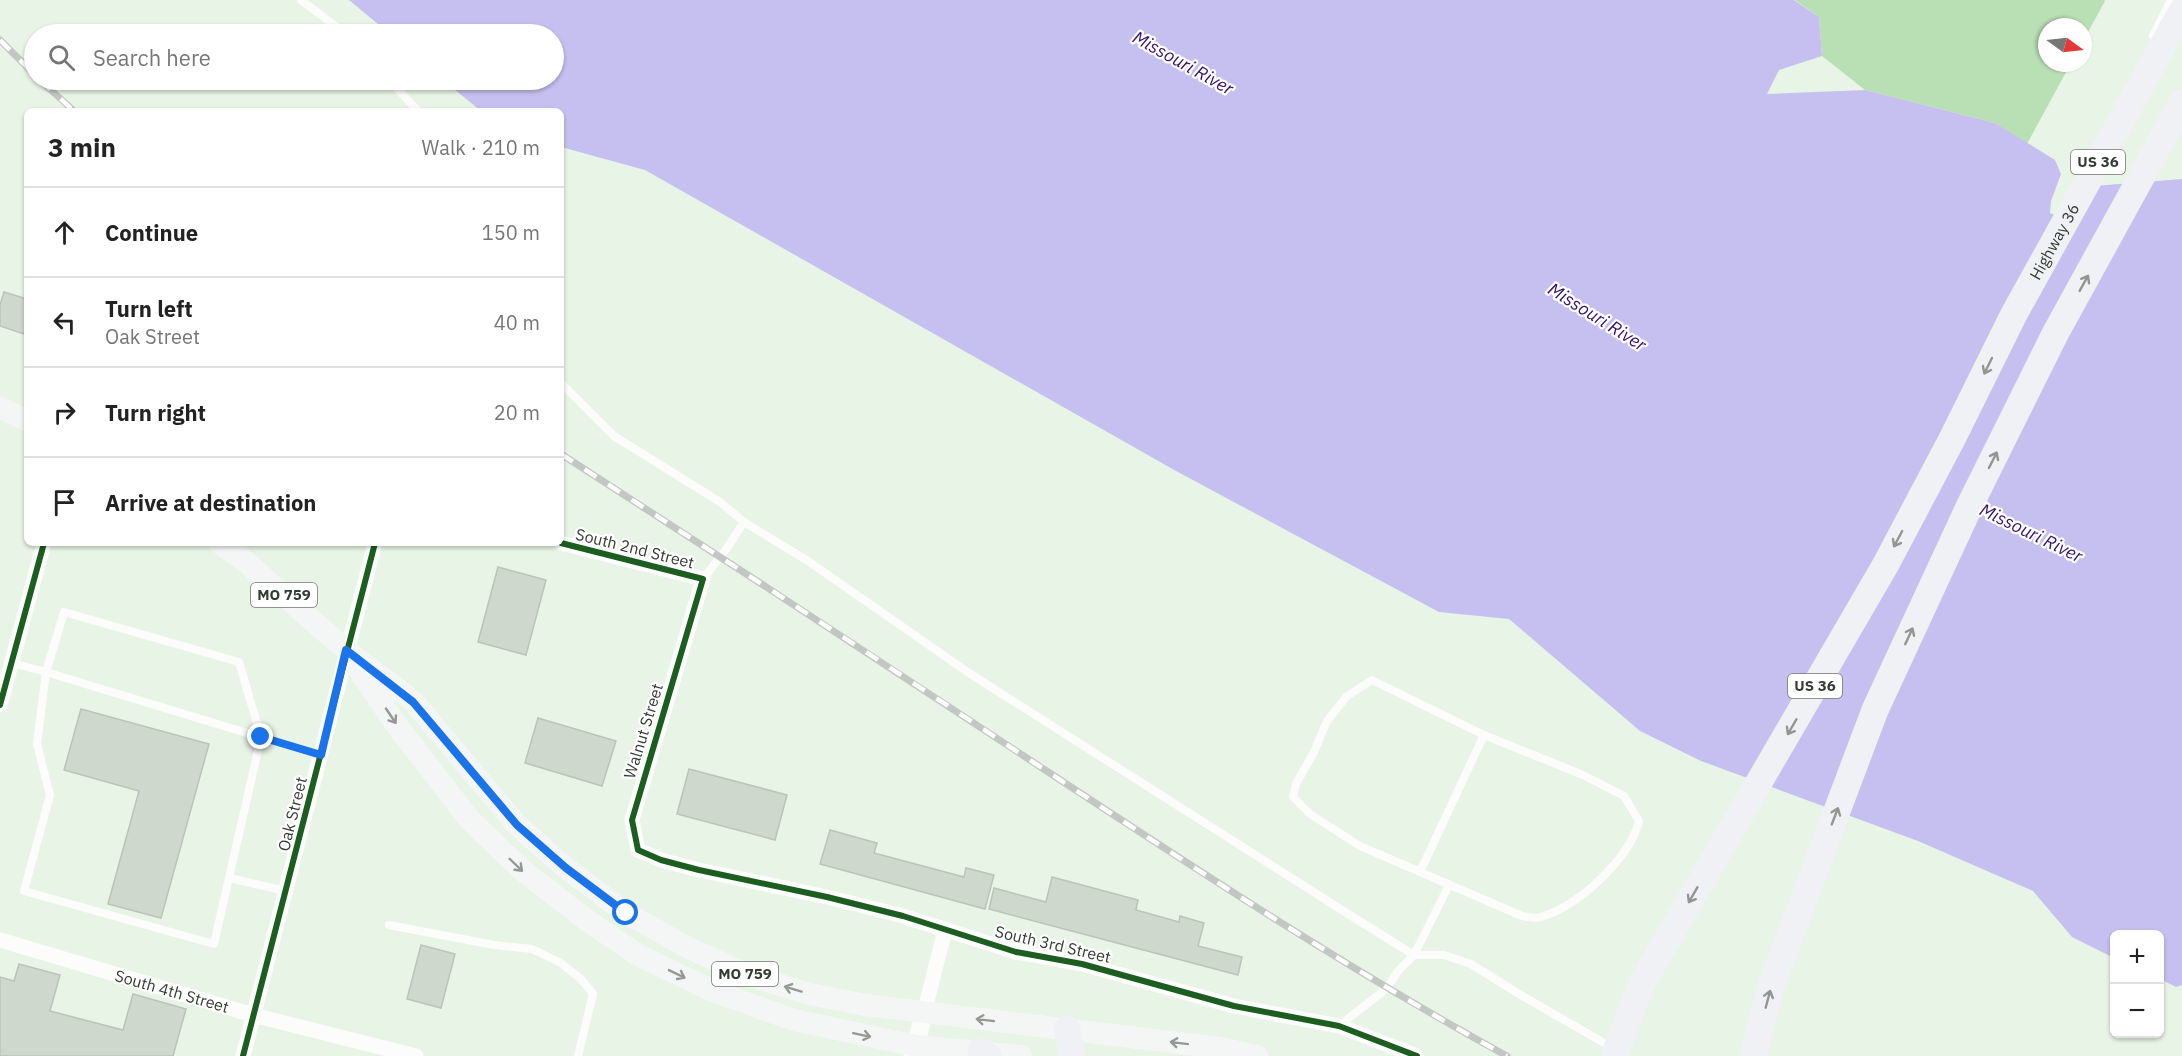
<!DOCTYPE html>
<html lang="en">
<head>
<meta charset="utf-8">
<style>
  body { margin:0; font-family:"IBM Plex Sans",sans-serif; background:#f6f6f6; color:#222 }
  .controls { position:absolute; right:18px; bottom:18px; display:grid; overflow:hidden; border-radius:9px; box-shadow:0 2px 4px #0004 }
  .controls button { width:54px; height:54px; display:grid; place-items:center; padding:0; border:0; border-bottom:2px solid #e0e0e0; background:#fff; color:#222; font:30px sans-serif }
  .compass { position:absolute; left:2038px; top:18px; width:54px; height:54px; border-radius:50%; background:#fff; box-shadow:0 2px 4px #0004; rotate:105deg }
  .stop { position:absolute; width:18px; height:18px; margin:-14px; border:4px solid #1a73e8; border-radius:50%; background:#fff }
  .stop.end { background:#1a73e8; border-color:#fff; box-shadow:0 2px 6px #0008 }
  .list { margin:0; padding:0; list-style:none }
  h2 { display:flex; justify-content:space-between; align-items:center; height:78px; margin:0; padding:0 24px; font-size:26px }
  h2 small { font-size:20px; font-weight:400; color:#767676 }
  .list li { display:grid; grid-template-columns:39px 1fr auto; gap:18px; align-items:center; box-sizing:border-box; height:90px; padding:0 24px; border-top:2px solid #e0e0e0 }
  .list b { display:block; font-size:22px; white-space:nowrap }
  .list p { margin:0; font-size:20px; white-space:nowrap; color:#767676 }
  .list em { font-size:20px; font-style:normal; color:#767676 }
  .icon { flex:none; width:33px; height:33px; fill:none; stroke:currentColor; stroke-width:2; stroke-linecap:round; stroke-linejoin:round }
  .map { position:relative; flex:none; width:2182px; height:1056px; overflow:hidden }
  .search { position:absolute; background:#fff; box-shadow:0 2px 4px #0004; left:24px; top:24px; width:540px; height:66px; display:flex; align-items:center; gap:15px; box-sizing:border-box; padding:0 21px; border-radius:33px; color:#767676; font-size:22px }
  .panel { position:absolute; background:#fff; box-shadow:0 2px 4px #0004; left:24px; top:108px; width:540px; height:438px; border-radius:9px }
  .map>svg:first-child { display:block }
  .forest { fill:#b9dfb4 }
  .water { fill:#c6c0f0 }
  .building { fill:#cfd8cd; stroke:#bac4b9; stroke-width:1.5 }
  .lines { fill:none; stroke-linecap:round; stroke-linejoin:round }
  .service { stroke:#fcfdfb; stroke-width:8 }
  .minor { stroke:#fcfdfb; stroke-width:15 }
  .tertiary { stroke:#fcfdfb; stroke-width:18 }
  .primary { stroke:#f4f6f6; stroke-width:22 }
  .motorway { stroke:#f0f1f4; stroke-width:27 }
  .rail-casing { stroke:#c3c7c3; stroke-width:7 }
  .rail { stroke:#fff; stroke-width:4.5; stroke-dasharray:14; stroke-linecap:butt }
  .cycleway-casing { stroke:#fff; stroke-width:10 }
  .cycleway { stroke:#1b5e20; stroke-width:6 }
  .oneway { stroke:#929693 }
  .oneway2 { stroke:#949994 }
  .route { stroke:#1a73e8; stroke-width:8 }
  .labels { text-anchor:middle; stroke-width:4.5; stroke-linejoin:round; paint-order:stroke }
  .shield { fill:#fff; stroke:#707670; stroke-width:1.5 }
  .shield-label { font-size:15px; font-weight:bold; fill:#333c32 }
  .street-label { font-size:16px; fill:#333c32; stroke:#fff }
  .water-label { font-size:18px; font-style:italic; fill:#34146c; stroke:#fff }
</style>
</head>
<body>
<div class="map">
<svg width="2182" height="1056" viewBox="0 0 2182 1056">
  <rect width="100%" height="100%" fill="#e8f4e6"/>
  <path class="forest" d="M1795,0h309l1,1 -22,40v-14h-36v36h24l-44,81 -32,-21 -130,-33 -43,-34 -3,-39z"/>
  <path class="water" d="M349,0h1445l25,17 3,39 -43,14 -12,24 98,-4 130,33 60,37 6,14 -10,27 -1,12 10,4 34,-31 88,-7v806l-6,2 -16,-8v-45h-46v24l-42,-21 -39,-46 -115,-50 -217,-80 -61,-30 -131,-112 -70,-7 -263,-141 -531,-301 -84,-23v-36h-80l-38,-31h111v-46h-164z"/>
  <path class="building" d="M4,292l23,7v36l-27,-9v-21z
    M498,567l48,13 -20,75 -48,-13z
    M81,709l128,35 -48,174 -53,-14 31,-113 -75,-21z
    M538,718l78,23 -14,45 -77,-23z
    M689,769l98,26 -12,45 -98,-26z
    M830,830l47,13 -3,10 90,24 2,-9 28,7 -9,34 -165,-45z
    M1052,877l86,23 -2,10 43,12 1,-6 24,7 -6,23 44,11 -4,18 -249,-66 5,-21 52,14z
    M421,945l34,9 -14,54 -34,-9z
    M19,964l41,11 -10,36 73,19 10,-36 53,15 -13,47h-173v-79l14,4z"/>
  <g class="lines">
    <path class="service" d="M301,0l45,34
      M2153,36l18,-36
      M389,80l29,31
      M561,383l53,53 106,66 24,20 64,39 161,112 376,239 69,43h30l27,9 48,30 94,54
      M703,579l24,-31 17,-26
      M12,663l34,9 -9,72 13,51 -26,96 190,53 47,-207 -22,-75 -175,-50 -18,60c91,28 183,56 275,83
      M1372,680l112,55 99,40 41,21 15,25c-9,37 -61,86 -98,96 -6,2 -13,0 -19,-1l-162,-70 -50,-32 -17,-17 3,-13 18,-32 13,-31 20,-25z
      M1420,872l64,-137
      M229,878l57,13
      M389,925l105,20 38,4 29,14 21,17 11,14 -15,62
      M1340,1025l46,-36 13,-19 15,-15 35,-70"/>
    <path class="minor" d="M561,543l142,36 -71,241 6,30 23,10 38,10 128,27 76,19 113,36 66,12 152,42 105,20 78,30
      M0,705l44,-162
      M0,940l253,75 163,41
      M924,1013l21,-83
      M243,1056l132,-513"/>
    <path class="tertiary" d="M913,1056l11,-43"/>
    <path class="primary" d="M0,408l27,12
      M220,543l26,19 100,88 67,51 104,124 49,43 60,45 61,34 63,29 60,18 55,11 355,43 37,8
      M357,667l38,56 74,96 53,51 66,51 50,34 75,36 81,29 122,26 105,10"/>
    <g class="motorway">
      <path d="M1067,1029l5,27"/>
      <path d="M981,1052l7,4"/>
      <path id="s1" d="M1614,1056l28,-73 244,-419 66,-125 62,-125 168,-303"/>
      <path d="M1753,1056l18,-70 104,-276 95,-205 85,-171 127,-231"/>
    </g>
    <g class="rail-casing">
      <path id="rail" d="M0,40l34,34
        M40,80l34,31
        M561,454c158,102 315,204 472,308 155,102 311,205 474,294"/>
    </g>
    <use href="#rail" class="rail"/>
    <g class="cycleway-casing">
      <path id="cycleway" d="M561,543l142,36 -71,241 6,30 23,10 38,10 128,27 76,19 113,36 66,12 152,42 105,20 78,30
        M0,705l44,-162
        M243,1056l132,-513"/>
    </g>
    <use href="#cycleway" class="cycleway"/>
  </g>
  <defs><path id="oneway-shaft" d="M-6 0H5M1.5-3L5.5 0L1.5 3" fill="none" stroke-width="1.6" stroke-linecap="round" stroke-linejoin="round" transform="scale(1.5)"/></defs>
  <g class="oneway">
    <use href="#oneway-shaft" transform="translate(2084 283) rotate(-61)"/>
    <use href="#oneway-shaft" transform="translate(1988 366) rotate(116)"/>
    <use href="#oneway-shaft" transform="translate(1993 460) rotate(-63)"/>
    <use href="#oneway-shaft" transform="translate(1898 539) rotate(118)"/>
    <use href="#oneway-shaft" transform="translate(1909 636) rotate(-65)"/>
    <use href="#oneway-shaft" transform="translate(1792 727) rotate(120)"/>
    <use href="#oneway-shaft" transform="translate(1835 816) rotate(-69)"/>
    <use href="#oneway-shaft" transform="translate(1693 895) rotate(120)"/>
    <use href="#oneway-shaft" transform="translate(1768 999) rotate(-75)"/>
  </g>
  <g class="oneway2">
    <use href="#oneway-shaft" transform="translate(391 716) rotate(56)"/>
    <use href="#oneway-shaft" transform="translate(516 865) rotate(44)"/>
    <use href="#oneway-shaft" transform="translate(677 974) rotate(26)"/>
    <use href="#oneway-shaft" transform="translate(793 989) rotate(-163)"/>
    <use href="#oneway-shaft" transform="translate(985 1020) rotate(-173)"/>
    <use href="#oneway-shaft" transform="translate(862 1035) rotate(12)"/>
    <use href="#oneway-shaft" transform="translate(1179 1043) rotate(-173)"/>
  </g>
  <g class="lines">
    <path class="route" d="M261,737l60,18 25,-105 67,52 104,123 49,43 60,45"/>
  </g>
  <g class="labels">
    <g class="shield">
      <rect x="2071" y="150" width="54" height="24" rx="4.5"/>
      <rect x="251" y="583" width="66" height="24" rx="4.5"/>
      <rect x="1788" y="674" width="54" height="24" rx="4.5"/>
      <rect x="712" y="962" width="66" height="24" rx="4.5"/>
    </g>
    <g class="shield-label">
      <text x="2098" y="167">US 36</text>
      <text x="284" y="600">MO 759</text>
      <text x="1815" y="691">US 36</text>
      <text x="745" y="979">MO 759</text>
    </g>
    <g class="street-label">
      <text dy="6" stroke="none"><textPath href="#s1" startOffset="927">Highway 36</textPath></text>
      <text transform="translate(635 548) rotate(14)" y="6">South 2nd Street</text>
      <text transform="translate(643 731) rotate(-73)" y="6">Walnut Street</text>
      <text transform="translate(292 814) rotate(-76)" y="6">Oak Street</text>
      <text transform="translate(1053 944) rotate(13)" y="6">South 3rd Street</text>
      <text transform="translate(172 991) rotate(16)" y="6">South 4th Street</text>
    </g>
    <g class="water-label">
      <text transform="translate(1183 63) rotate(29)" y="6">Missouri River</text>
      <text transform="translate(1597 317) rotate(32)" y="6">Missouri River</text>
      <text transform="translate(2031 533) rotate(26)" y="6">Missouri River</text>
    </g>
  </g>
</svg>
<div class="controls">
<button>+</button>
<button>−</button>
</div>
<svg class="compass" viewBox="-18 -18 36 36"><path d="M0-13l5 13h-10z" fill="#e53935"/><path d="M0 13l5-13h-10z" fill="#767676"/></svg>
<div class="stop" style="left:626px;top:913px"></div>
<div class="stop end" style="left:261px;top:737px"></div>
<div class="search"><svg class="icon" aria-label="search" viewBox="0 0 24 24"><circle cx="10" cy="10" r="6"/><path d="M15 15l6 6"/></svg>Search here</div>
<section class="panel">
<h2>3 min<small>Walk · 210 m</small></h2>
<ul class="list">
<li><svg class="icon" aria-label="ahead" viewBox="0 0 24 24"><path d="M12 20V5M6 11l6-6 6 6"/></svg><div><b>Continue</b></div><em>150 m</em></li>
<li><svg class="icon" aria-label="left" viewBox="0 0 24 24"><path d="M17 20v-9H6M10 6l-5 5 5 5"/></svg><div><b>Turn left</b><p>Oak Street</p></div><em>40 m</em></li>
<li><svg class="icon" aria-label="right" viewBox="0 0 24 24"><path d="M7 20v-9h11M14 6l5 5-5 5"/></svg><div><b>Turn right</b></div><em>20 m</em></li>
<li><svg class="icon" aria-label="arrive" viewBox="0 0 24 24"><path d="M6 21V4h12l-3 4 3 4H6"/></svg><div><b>Arrive at destination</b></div></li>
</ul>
</section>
</div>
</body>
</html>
